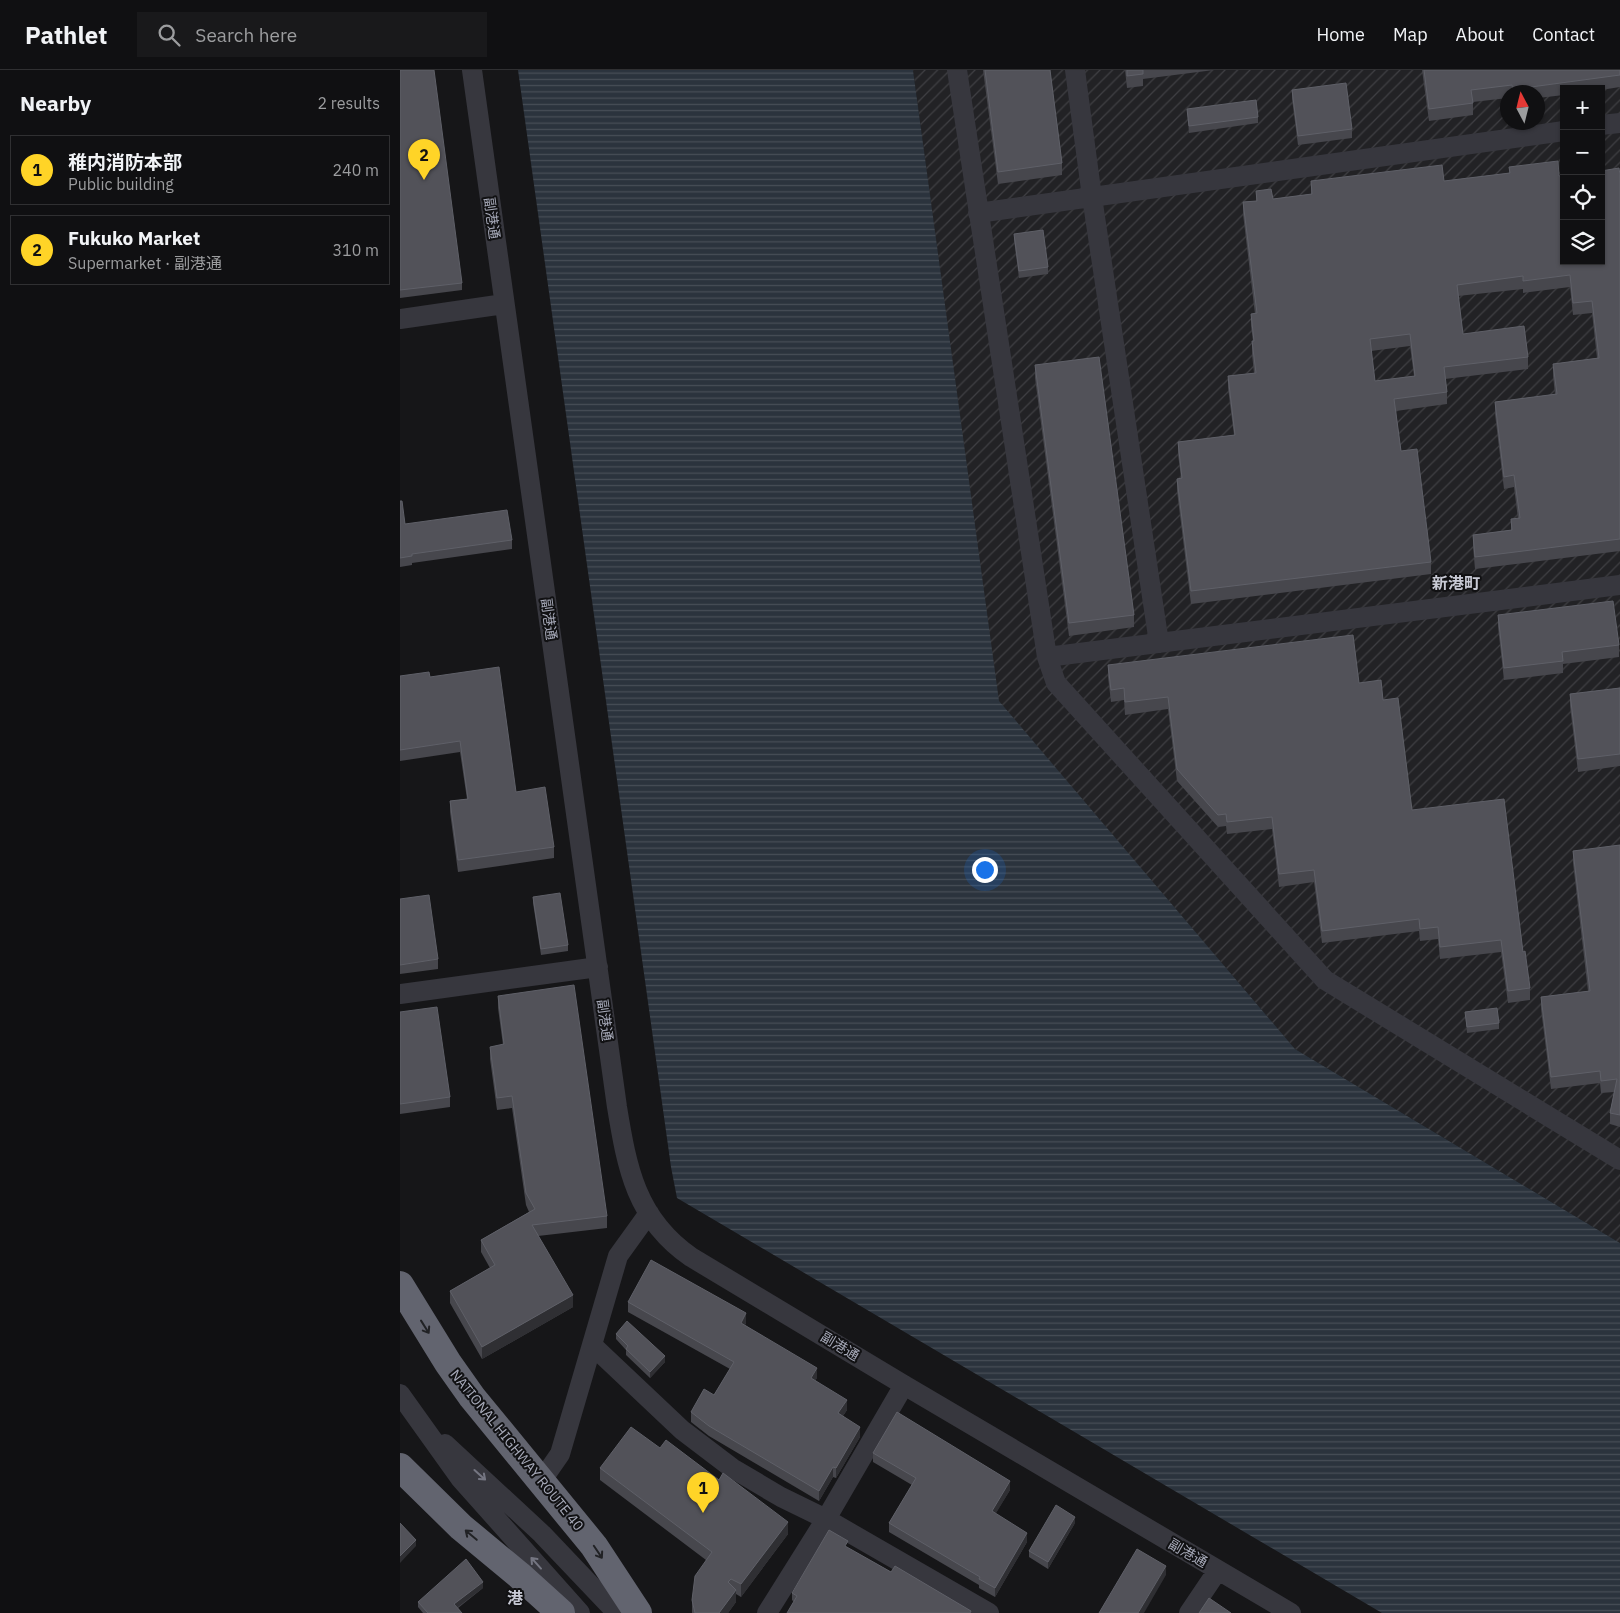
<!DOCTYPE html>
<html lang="en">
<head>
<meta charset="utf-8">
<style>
  body { margin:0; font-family:"IBM Plex Sans","Noto Sans JP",sans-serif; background:#19191b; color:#f1f3f6 }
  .controls { position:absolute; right:15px; top:15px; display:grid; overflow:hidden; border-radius:0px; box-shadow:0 1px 4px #0004 }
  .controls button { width:45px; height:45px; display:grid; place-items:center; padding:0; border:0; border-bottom:1px solid #303032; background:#101012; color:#f1f3f6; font:25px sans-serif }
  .compass { position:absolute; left:1100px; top:15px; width:45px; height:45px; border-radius:50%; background:#101012; box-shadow:0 1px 4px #0004; rotate:353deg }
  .you { position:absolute; left:584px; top:799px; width:18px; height:18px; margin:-12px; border:4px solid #fff; border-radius:50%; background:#1a73e8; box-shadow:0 0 0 8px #1a73e833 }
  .badge { display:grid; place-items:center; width:32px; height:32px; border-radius:50%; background:#ffd427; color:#111; font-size:16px; font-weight:700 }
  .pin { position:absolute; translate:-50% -41px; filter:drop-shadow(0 1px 2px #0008) }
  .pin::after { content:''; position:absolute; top:26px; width:18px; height:15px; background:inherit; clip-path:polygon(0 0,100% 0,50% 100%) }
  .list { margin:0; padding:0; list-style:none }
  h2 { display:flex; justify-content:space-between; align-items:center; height:65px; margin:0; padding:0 20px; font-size:21px }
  h2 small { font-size:16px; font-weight:400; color:#9c9d9f }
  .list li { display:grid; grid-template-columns:32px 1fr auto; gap:15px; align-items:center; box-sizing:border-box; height:70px; margin:0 10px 10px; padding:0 10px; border:1px solid #303032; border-radius:0px }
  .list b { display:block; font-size:19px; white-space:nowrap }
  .list p { margin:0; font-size:16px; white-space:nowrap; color:#9c9d9f }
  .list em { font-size:16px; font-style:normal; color:#9c9d9f }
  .icon { flex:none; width:28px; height:28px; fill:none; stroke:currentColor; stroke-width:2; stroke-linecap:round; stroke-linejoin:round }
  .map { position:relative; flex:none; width:1220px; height:1543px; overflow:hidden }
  header { display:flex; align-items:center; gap:30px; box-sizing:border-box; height:70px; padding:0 25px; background:#101012; border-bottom:1px solid #303032 }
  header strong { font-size:24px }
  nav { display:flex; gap:28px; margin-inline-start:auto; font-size:18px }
  .search { width:350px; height:45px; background:#19191b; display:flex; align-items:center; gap:12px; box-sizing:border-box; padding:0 18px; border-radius:0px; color:#9c9d9f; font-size:19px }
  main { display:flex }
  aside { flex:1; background:#101012 }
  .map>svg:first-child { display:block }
  .industrial { fill:url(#industrial-furrows); fill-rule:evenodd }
  .water { fill:url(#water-rules) }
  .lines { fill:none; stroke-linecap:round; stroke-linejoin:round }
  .minor { stroke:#37373e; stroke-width:20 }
  .highway { stroke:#62646f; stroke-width:28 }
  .wall { fill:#47474d; fill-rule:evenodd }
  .shaded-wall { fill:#2f2f33 }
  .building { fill:#525259; stroke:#5f6068; fill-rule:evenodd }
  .oneway { stroke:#212225 }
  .oneway2 { stroke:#757682 }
  .labels { text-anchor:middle; stroke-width:4; stroke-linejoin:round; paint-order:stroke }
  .street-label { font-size:14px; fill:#a7aab9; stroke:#111113 }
  .quarter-label { font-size:16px; font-weight:bold; fill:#c8cad5; stroke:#111113 }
</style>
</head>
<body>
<header>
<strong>Pathlet</strong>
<div class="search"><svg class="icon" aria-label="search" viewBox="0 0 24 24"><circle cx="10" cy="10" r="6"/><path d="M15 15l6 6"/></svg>Search here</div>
<nav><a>Home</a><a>Map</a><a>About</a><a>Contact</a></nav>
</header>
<main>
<aside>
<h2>Nearby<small>2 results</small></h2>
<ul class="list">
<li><span class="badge">1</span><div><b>稚内消防本部</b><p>Public building</p></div><em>240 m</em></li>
<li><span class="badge">2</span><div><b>Fukuko Market</b><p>Supermarket · 副港通</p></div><em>310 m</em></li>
</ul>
</aside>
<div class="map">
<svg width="1220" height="1543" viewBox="0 0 1220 1543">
  <defs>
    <pattern id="industrial-furrows" width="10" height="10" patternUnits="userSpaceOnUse" patternTransform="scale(1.25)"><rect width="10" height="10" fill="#222225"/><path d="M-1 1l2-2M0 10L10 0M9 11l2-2" fill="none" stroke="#3f3f43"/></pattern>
    <pattern id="water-rules" width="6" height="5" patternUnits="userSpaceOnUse" patternTransform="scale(1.25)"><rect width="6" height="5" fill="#2b333d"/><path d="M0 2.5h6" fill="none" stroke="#474e57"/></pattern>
  </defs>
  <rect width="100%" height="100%" fill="#161618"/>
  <path class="industrial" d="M513,0h707v1173l-325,-194 -297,-348zM1164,19h37v172h-37zM1108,22h30v30h-30z"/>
  <path class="water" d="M118,0h395l86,631 296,348 325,194v370h-238l-705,-415 -6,-31z"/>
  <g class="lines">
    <path class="minor" d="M72,0l145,1037c10,61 19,112 74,150l213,128 387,228
      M557,0l90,587 9,26 269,297 295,180
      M675,0l17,127 67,446
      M1201,55l19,-2
      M578,143l586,-82
      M0,249l104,-15
      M647,587l573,-72
      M0,924l198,-27
      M192,1275l90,85 50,38 49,29 45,22 163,94
      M0,1324l60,84 120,135
      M45,1374l97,90 75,79
      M142,1410l18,-26 58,-198 31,-43
      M367,1543l59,-94 78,-134
      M789,1543l29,-43"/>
    <path class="highway" d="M0,1215l48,78 24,34 122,149 44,67
      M0,1397l61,60 58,48 42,38"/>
  </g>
  <path class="wall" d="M0,0l62,213v7l-62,8z
    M583,0h67l12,93v12l-64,9z
    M725,0h89l-71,9v7l-16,2z
    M1022,0h198v17l-19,3v-1h-37v6l-26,3v-6h-30v6l-35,4v13l-44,6z
    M892,20l60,39v9l-54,7 -6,-46z
    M787,39l71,8v6l-69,10z
    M1109,97l50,9 61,-1v376l-145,18 -2,-22v-12l38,-5v-11h7l-4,-32 -10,2 -9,-75v-12l60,-8 -2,-18v-12l44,-6 -5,-45 -19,2 -3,-28 -47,6v-4l-65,7 5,38 65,23v12l-83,10 2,13v12l-51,7 5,40 30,111v12l-240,30 -14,-113v-12l4,-1 -3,-24v-12l56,-7 -6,-47v-12l26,-3 -2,-19v-13h1l-2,-15v-12h4l-12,-100v-12l13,-1v-10l17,8 38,-5v-13h133l65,-8zM1010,276l4,30 -39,5 -4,-30z
    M614,164l34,33v7l-29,4 -5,-38z
    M635,295l99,250v12l-65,9 -34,-258z
    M0,431l5,23 107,16v9l-100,14v2l-12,2z
    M1098,545l121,30v12l-56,7v9l-59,7 -6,-53z
    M708,595l251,18 24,17 29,110 111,142 7,36v12l-22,3 -7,-51 -61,7 -2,-20 -18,2 -1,-10 -97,12 -8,-61 -35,5 -7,-58 -45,5 -1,-8 -8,1 -41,-46 -9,-72 -43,6 -1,-15 -13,2 -3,-25z
    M0,606l30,1 86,115 38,55v11l-96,14 -8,-60v-11l17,-2 -7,-47 -60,9z
    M1220,618v78l-42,6 -8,-66v-12z
    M1220,775v282l-10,-3v-11l4,-21 -13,1 -1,-10 -49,6 -10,-80v-12l47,-6 -15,-128v-12z
    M133,827l35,48v6l-27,4 -8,-52z
    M0,829l38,60v10l-38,5z
    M98,926l109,220v12l-69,8 35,71 -91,52 -32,-56v-12l40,-23 -9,-16v-12l48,-28 -3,-7 -14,-97 -15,2 -7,-51v-12l13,-2 -5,-37z
    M0,942l50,85v10l-50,7z
    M1065,942l34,11v6l-32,4z
    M228,1232l118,21 -1,2 72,53 -2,2 32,30 -4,6 17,21 -24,41 -3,-1 -14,24 -110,-65 -18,-14v-10l23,-17 16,-26 -102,-57z
    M216,1264l49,28 -15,16 -24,-23v-5l-10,-11z
    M260,1378l128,86 -47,63 -5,-3v8l-8,11h-36v-13l14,-40 -106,-80v-12z
    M473,1383l137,37 -15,24 32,28 -32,55 -16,-9v-3l-90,-53v-9l23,-38 -39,-23z
    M675,1453l-27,46 -19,-12v-6z
    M448,1478l43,24 80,41 -177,-11 -2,-2v-7z
    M83,1518l-25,20 4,5h-39l-5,-6v-5z"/>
  <path class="shaded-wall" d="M173,1225v12l-91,52v-12z
    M346,1243v10l-5,10v-10z
    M265,1286v6l-15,16v-6z
    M417,1298v10l-6,10v-10z
    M447,1330v10l-9,13v-10z
    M460,1357v10l-24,41v-10z
    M433,1397v10l-14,24v-10z
    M610,1411v9l-18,30v-9z
    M675,1447v6l-27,46v-7z
    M388,1452v12l-47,63v-13z
    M627,1463v9l-32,55v-9z
    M16,1470v6l-16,17v-7z
    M766,1496v9l-22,38h-6z
    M83,1512v6l-29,22v-6z
    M336,1520v12l-8,11h-9z"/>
  <path class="building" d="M0,0h34l28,213 -62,7z
    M585,0h65l12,93 -64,9z
    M727,0h16v4l-16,2z
    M1024,0h196v5l-89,12v2l-18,3 -1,-7 -41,5 2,13 -44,6z
    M946,13l6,46 -54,7 -6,-46z
    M856,30l2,17 -69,9 -2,-17z
    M1158,91l1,15 5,-1v86h37v-90l18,-3 1,7v364l-145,18 -2,-22 39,-5 -1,-11 9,-1 -6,-43 -10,2 -9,-75 62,-8 -4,-30 46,-6 -7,-57 -19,2 -3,-28 -47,6v-5l-66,9 6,49 61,-8 4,31 -84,10 3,25 -53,7 7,52 16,-2 14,113 -240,29 -14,-112 5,-1 -4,-36 57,-7 -7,-59 28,-3 -4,-32h2l-3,-27 6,-1 -14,-111 14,-1 -1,-10 15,-2 2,10 39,-5 -1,-13 131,-16 2,16 66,-8 -1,-6zM1010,264l5,42 -40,5 -5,-42z
    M643,160l5,37 -29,4 -5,-37z
    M699,287l35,258 -65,8 -34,-258z
    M0,431h2l3,23 102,-14 5,30 -100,14v2l-12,2z
    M1213,531l6,44 -57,7 1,9 -59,7 -6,-53z
    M953,565l6,48 22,-3 2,20 15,-2 14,112 92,-11 19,153 2,-1 5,37 -22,3 -7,-51 -61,7 -2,-20 -18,2 -1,-10 -97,12 -8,-61 -35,4 -7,-57 -45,5 -1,-8 -8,1 -41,-46 -9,-72 -43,5 -1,-14 -13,2 -3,-25z
    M99,597l17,125 29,-5 9,60 -96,13 -8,-59 18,-2 -8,-58 -60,9v-74l29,-4 1,5z
    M1220,618v66l-42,5 -8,-65z
    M1220,775v270l-10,-2 7,-34 -16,2 -1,-10 -49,6 -10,-80 49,-6 -17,-140z
    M160,823l8,52 -27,4 -8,-52z
    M29,825l9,64 -38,6v-66z
    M174,915l33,231 -75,9 41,70 -91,52 -32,-56 45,-26 -14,-25 54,-31 -9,-16 -14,-97 -15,2 -7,-51 14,-3 -6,-48z
    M37,937l13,90 -50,7v-92z
    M1097,938l2,15 -32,4 -2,-15z
    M251,1190l95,53 -5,10 76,45 -6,10 36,22 -9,13 22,14 -24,41 -3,-1 -14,24 -110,-65 -18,-14 13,-23 10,6 20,-33 -106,-60z
    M227,1251l38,35 -15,16 -24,-23 2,-3 -12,-12z
    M497,1342l113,69 -18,30 35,22 -32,55 -16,-9 1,-2 -91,-54 27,-45 -43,-25z
    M231,1357l29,21 6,-8 53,40 4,-7 65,49 -47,62 -10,-5 -3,3 8,8 -17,23h-24l-3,-13 3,-24 17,-24 -112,-84z
    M656,1435l19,12 -27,45 -19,-11z
    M0,1453l16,17 -16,16z
    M429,1460l19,11 -3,5 46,26 4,-6 76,45 -1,2h-183l10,-17 -5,-3z
    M737,1479l29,17 -28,47h-39z
    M66,1489l17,23 -29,22 8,9h-34l-10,-11z
    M809,1528l22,15h-32z"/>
  <defs><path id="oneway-shaft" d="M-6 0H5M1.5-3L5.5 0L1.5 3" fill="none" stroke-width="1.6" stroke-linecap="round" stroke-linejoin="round" transform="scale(1.25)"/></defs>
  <g class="oneway">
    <use href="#oneway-shaft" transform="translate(25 1257) rotate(58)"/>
    <use href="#oneway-shaft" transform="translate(71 1465) rotate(-140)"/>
    <use href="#oneway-shaft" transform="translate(198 1482) rotate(56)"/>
  </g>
  <g class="oneway2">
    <use href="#oneway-shaft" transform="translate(80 1405) rotate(42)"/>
    <use href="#oneway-shaft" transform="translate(136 1493) rotate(-132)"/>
  </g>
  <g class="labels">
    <g class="street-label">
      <text transform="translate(92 148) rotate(82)" y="5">副港通</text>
      <text transform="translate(149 549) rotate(82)" y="5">副港通</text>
      <text transform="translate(205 950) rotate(82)" y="5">副港通</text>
      <text transform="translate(440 1276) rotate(31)" y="5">副港通</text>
      <text transform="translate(117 1380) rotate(51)" y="5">NATIONAL HIGHWAY ROUTE 40</text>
      <text transform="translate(788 1483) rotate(30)" y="5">副港通</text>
    </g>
    <g class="quarter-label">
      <text x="1056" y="519">新港町</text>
      <text x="115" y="1534">港</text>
    </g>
  </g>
</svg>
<div class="controls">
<button>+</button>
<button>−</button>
<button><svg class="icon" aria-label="locate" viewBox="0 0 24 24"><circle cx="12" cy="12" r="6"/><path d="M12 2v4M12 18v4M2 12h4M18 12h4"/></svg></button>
<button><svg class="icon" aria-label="layers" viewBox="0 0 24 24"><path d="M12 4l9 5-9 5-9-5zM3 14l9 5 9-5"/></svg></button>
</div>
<svg class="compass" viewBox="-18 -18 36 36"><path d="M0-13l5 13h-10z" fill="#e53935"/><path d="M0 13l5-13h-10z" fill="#9c9d9f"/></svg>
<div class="you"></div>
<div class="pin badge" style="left:303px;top:1443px">1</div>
<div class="pin badge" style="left:24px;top:110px">2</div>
</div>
</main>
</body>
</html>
